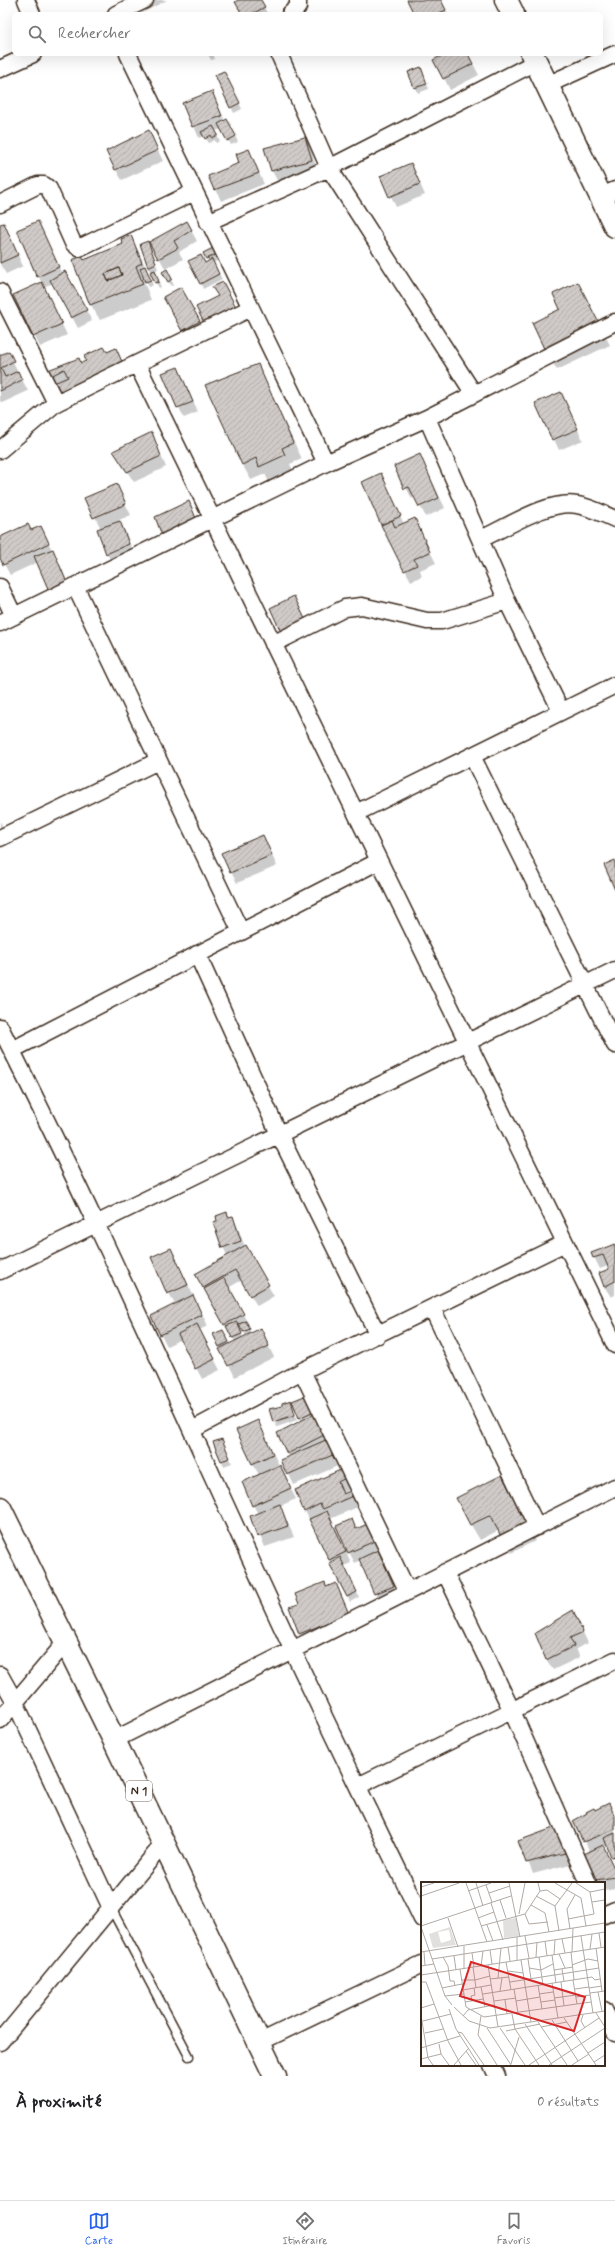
<!DOCTYPE html>
<html lang="fr">
<head>
<meta charset="utf-8">
<style>
  body { margin:0; font-family:Mynerve,sans-serif; background:#f2f2f2; color:#202124 }
  .list { margin:0; padding:0; list-style:none }
  h2 { display:flex; justify-content:space-between; align-items:center; height:52px; margin:0; padding:0 16px; font-size:17px }
  h2 small { font-size:13px; font-weight:400; color:#757577 }
  .icon { flex:none; width:22px; height:22px; fill:none; stroke:currentColor; stroke-width:2; stroke-linecap:round; stroke-linejoin:round }
  .map { position:relative; flex:none; width:615px; height:2076px; overflow:hidden }
  .search { position:absolute; background:#fff; box-shadow:0 4px 16px #0002; left:12px; right:12px; top:12px; height:44px; display:flex; align-items:center; gap:10px; box-sizing:border-box; padding:0 14px; border-radius:6px; color:#757577; font-size:15px }
  .sheet { height:124px; background:#fff }
  nav { display:flex; justify-content:space-around; align-items:center; box-sizing:border-box; height:56px; border-top:1px solid #e0e0e0; background:#fff; font-size:11px; color:#757577 }
  nav a { display:grid; justify-items:center; gap:2px }
  nav .on { color:#2563eb }
  .map>svg:first-child { display:block }
  .shadow { fill:#0003; fill-rule:evenodd }
  .building { fill:url(#building-hatch); stroke:#3b2a1e; fill-rule:evenodd }
  .lines { fill:none; stroke-linecap:round; stroke-linejoin:round }
  .service-casing { stroke:#3b2a1e; stroke-width:11 }
  .minor-casing { stroke:#3b2a1e; stroke-width:19 }
  .secondary-casing { stroke:#3b2a1e; stroke-width:25 }
  .trunk-casing { stroke:#3b2a1e; stroke-width:25 }
  .service { stroke:#fff; stroke-width:8 }
  .minor { stroke:#fff; stroke-width:16 }
  .secondary { stroke:#fff; stroke-width:22 }
  .trunk { stroke:#fff; stroke-width:22 }
  .labels { text-anchor:middle; stroke-width:4; stroke-linejoin:round; paint-order:stroke }
  .shield { fill:#fff; stroke:#766a62; stroke-width:1 }
  .shield-label { font-size:12px; font-weight:bold; fill:#3b2a1e }
  .inset-road { fill:none; stroke:#b1aaa5; stroke-width:1 }
  .view { fill:#d62828; fill-opacity:0.15; stroke:#d62828; stroke-width:2 }
  .inset-edge { fill:none; stroke:#3b2a1e; stroke-width:2 }
</style>
</head>
<body>
<div class="map">
<svg width="615" height="2076" viewBox="0 0 615 2076">
  <defs>
    <pattern id="building-hatch" width="6" height="6" patternUnits="userSpaceOnUse"><rect width="6" height="6" fill="#cfcac7"/><path d="M-1 1l2-2M0 6l6-6M5 7l2-2" fill="none" stroke="#b3aeaa"/></pattern>
  </defs>
  <rect width="100%" height="100%" fill="#fff"/>
  <filter id="ink" filterUnits="userSpaceOnUse"><feTurbulence type="fractalNoise" baseFrequency=".025" numOctaves="2"/><feDisplacementMap in="SourceGraphic" scale="8" xChannelSelector="R" yChannelSelector="G"/><feConvolveMatrix kernelMatrix="1 2 1 2 8 2 1 2 1" color-interpolation-filters="sRGB"/></filter>
  <g filter="url(#ink)">
    <path class="shadow" d="M135,0h32l-25,13z
      M240,0h20l7,13 -24,1z
      M408,0h33l7,14h-33z
      M208,54h5l2,5 -4,1z
      M447,54h21l11,21 -29,15 -15,-30z
      M420,68l9,21 -11,4 -9,-21z
      M216,76l11,1 15,32 -8,4z
      M212,92l13,29 5,4 8,17 -7,3 -9,-16 -7,2 5,10 -4,2 -1,-3 -6,3 -5,-7 -5,2 -15,-35z
      M149,132l14,29 -41,19 -6,-10z
      M305,138l6,11 6,22 -39,11 -6,-11 -6,-22z
      M249,150l15,34 -43,17 -11,-25 31,-12z
      M411,164l14,31 -29,12 -14,-31z
      M38,222l24,52 9,9 21,38 -14,7 -25,-45 -9,4 23,48 -27,12 -25,-51 27,-13 -4,-7z
      M187,223l10,18 -18,11 4,7 -18,10 9,16 -3,1 -8,-14 3,-2 -15,-27z
      M3,224l20,42 -17,8 -6,-10v-39z
      M130,236l9,16 14,33 -4,2 -3,-6 -2,1 7,18 -51,20 -9,-15 -18,-45 11,1 41,-16z
      M150,248l8,21 -4,2 7,16 -2,1 -11,-21z
      M214,248l6,11 -7,4 9,16 -19,10 -2,-5 4,-20 4,-2 -5,-9z
      M578,283l32,62 -53,25 -9,-15 14,-45z
      M187,299l18,33 -17,9 -6,-10z
      M115,349l13,26 -72,8 -5,-7 12,-9 18,-3z
      M8,352l20,39 -26,12 -2,-2v-45z
      M257,365l45,94 -12,5 3,7 -24,11 -4,-8 -14,6 -9,-16z
      M178,368l20,44 -14,6 -21,-44z
      M560,393l23,47 -24,10 -22,-47z
      M151,433l15,34 -32,15 -13,-20z
      M420,456l25,52 -19,9 -11,-20 -3,2 -17,-33z
      M381,474l23,50 10,-4 22,43 -16,7 2,6 -11,5 -13,-24z
      M116,485l15,30 -12,5 7,13 8,22 -21,9 -6,-10 -6,-25 -15,-31z
      M40,527l18,34 15,33 -35,-32 -28,13 -6,-11 -4,-9v-17l31,-7z
      M0,821l10,22 -10,4z
      M263,836l14,30 -40,17 -6,-11z
      M226,1214l3,4 3,-1 6,11 7,19 29,49 -17,10 -15,-26 -14,8 21,37 2,9 9,-5 14,28 -39,20 -15,-31 6,-10 4,8 5,-2 -39,-68 32,-17 -5,-10 -5,-26zM242,1329l4,7 -3,2 -3,-8z
      M615,1245v50l-4,2 -7,-11 6,-16 -2,-4 -8,3 -8,-16z
      M171,1249l37,77 -9,4 21,40 -18,9 -21,-40 -14,7 -15,-29 23,-12 -23,-47z
      M307,1396l33,69 -46,20 -12,-25 8,-4 -12,-23 24,-12 -2,-3z
      M290,1401l7,19 -20,7 -3,-6 9,-15z
      M257,1421l39,78 -16,7 14,31 -29,10 -14,-31 7,-2 -5,-9 6,-30 -6,-11z
      M214,1443l10,2 8,18 -8,3z
      M345,1469l10,18 -12,6 1,2 10,-5 8,15 -32,14 21,44 -7,3 15,31 -9,5 -45,-91z
      M502,1476l33,65 -24,12 -12,-23 -19,10 -9,-15z
      M352,1520l5,10 14,-7 13,27 -5,3 20,44 -18,8 -21,-45 -5,3 -6,-11z
      M324,1584l3,4 9,-4 18,41 -48,19 -6,-11v-29z
      M578,1622l10,21 -12,6 4,8 -27,13 -7,-11z
      M608,1804l7,12v46l-7,-17 -5,2 12,23v19l-11,2v-8h-5l-14,-28 5,-3 -15,-31z
      M562,1839l8,25 -37,10 -13,-33z"/>
    <path class="building" d="M238,0h23l4,7 -13,7h-10l-7,-12z
      M407,0h34l5,10 -9,4h-23z
      M445,54h23l5,10 -30,15 -10,-19z
      M421,67l6,17 -13,4 -6,-16z
      M224,71l16,32 -10,5 -15,-33z
      M212,91l10,25 -30,11 -10,-24z
      M227,119l9,17 -9,5 -9,-17z
      M213,126l5,9 -6,3 -1,-3 -6,4 -4,-7z
      M149,130l9,20 -43,20 -9,-19z
      M305,137l7,23 -41,11 -7,-23z
      M249,149l10,24 -45,17 -6,-14 31,-13 -3,-9z
      M411,163l9,21 -31,13 -9,-21z
      M38,221l21,46 -22,10 -20,-47z
      M187,221l5,9 -18,11 4,7 -20,11 -9,-17z
      M4,223l14,32 -18,8v-39z
      M131,235l11,28 -6,3 7,18 -53,21 -18,-45 10,-4 2,4 39,-16 -2,-5zM119,268l3,7 -14,6 -3,-7z
      M148,241l8,22 -8,4 -8,-23z
      M215,247l3,7 -12,5 -3,-6z
      M201,255l4,8 7,-4 7,15 -19,10 -12,-23z
      M145,266l6,14 -6,2 -5,-14z
      M119,268l3,7 -14,6 -3,-7z
      M167,269l5,10 -4,3 -6,-10z
      M155,270l4,12 -4,1 -5,-11z
      M65,271l22,39 -16,8 -21,-38z
      M42,282l20,42 -29,13 -20,-42z
      M223,282l13,25 -32,16 -8,-16 22,-11 -6,-9z
      M578,282l24,47 -55,26 -15,-32 28,-14 -7,-15z
      M181,287l19,34 -18,10 -19,-34z
      M104,347l3,5 9,-4 7,16 -64,30 -5,-11 14,-6 -4,-8 -13,7 -3,-6 31,-12 2,5 5,-2 -2,-5z
      M9,351l5,10 -13,7 4,9 13,-6 4,9 -22,11v-36z
      M258,364l35,79 -11,5 3,7 -26,12 -3,-9 -14,7 -37,-80z
      M178,367l15,35 -16,6 -15,-35z
      M561,392l17,37 -26,11 -17,-37z
      M152,432l9,24 -34,16 -14,-21z
      M420,454l19,44 -20,9 -10,-20 -5,2 -10,-23z
      M381,473l20,43 -20,9 -19,-43z
      M117,484l9,20 -33,14 -9,-20z
      M189,501l8,20 -34,17 -8,-21z
      M415,518l15,34 -16,7 3,6 -13,6 -23,-46 11,-5 3,7z
      M120,521l9,23 -23,10 -9,-25z
      M28,524l3,6 10,-4 8,17 -46,22 -3,-7v-21z
      M53,549l14,34 -18,8 -15,-35z
      M294,596l12,25 -25,11 -11,-24z
      M263,835l9,20 -42,18 -9,-20z
      M615,860v30l-11,-25z
      M227,1212l1,5 5,-1 8,25 -19,7 -9,-26 4,-1 -1,-5z
      M615,1244v37l-11,6 -5,-14 10,-4 -6,-14 -10,3 -2,-5z
      M246,1245l23,40 -19,11 -15,-26 -32,18 -8,-14z
      M171,1248l17,37 -21,9 -16,-37z
      M224,1278l20,36 -20,11 -20,-36z
      M193,1295l9,20 -42,20 -9,-19z
      M246,1321l4,8 -7,3 -4,-8z
      M237,1322l5,12 -10,4 -6,-12z
      M197,1324l18,35 -20,10 -17,-35z
      M261,1328l8,18 -41,20 -9,-17z
      M223,1330l6,12 -10,5 -6,-13z
      M307,1395l7,16 -15,7 -7,-17z
      M291,1400l4,15 -22,7 -4,-13 13,-3v-3z
      M316,1413l10,21 -39,20 -10,-21z
      M258,1420l15,34 -21,10 -16,-34z
      M222,1439l8,19 -9,3 -8,-19z
      M328,1439l7,15 -48,21 -7,-15z
      M280,1465l11,23 -39,18 -10,-24z
      M345,1468l4,8 -11,6 5,12 12,-5 2,5 -34,15 -3,-5 -16,8 -9,-22z
      M502,1475l25,50 -26,12 -10,-22 -21,10 -14,-27z
      M280,1504l8,22 -31,11 -7,-21z
      M327,1511l19,41 -17,8 -20,-41z
      M352,1519l4,10 16,-7 7,17 -31,14 -12,-27z
      M378,1550l16,36 -20,8 -15,-35z
      M340,1557l17,35 -10,5 -18,-34z
      M325,1582l1,5 10,-4 13,31 -50,20 -10,-27 10,-3 -4,-10z
      M573,1610l10,22 -13,6 4,8 -28,14 -11,-27z
      M609,1803l6,14v12l-32,13 -10,-21 14,-8 -1,-1 8,-4 1,2z
      M556,1827l9,26 -39,10 -8,-22z
      M615,1833v23l-4,1 -7,-19z
      M603,1845l12,25v7l-19,3 -12,-26z"/>
    <g class="lines">
      <g class="service-casing">
        <path id="service" d="M111,1908l78,148"/>
      </g>
      <g class="minor-casing">
        <path id="minor" d="M26,0l6,14
          M116,14l29,-14
          M290,14l8,-7v-7
          M128,54l198,409
          M279,54l50,114 145,226
          M0,69l33,-15
          M547,85l68,-31
          M601,196l14,-6
          M0,204l38,-19h6l5,4 24,54 6,5 115,-56
          M208,222l121,-54 207,-106
          M0,292l56,111
          M137,364l478,981
          M427,418l80,183 54,110
          M0,450l56,-47 195,-95
          M481,539c25,-11 68,-40 96,-34 13,2 26,9 38,14
          M75,586l166,346
          M0,587l14,29
          M0,623l326,-160 101,-45 188,-96
          M273,644l72,-36 17,-2 65,15h15l65,-20
          M472,756l143,289
          M356,813l259,-128
          M0,838l158,-77
          M197,954l82,180 99,201
          M0,1027c104,205 196,416 293,624 42,90 86,179 129,268
          M12,1050l367,-189
          M0,1271l615,-301
          M432,1308l105,219
          M302,1371l106,221
          M192,1430l110,-59 263,-128
          M445,1572l67,139 76,172
          M0,1675l15,27 96,206
          M0,1720l66,-78
          M114,1740l501,-253
          M358,1786l257,-126
          M604,1915l11,-5
          M604,2010l11,23
          M0,2042l164,-199
          M260,2042l162,-78
          M492,2065l5,11"/>
      </g>
      <g class="secondary-casing">
        <path id="secondary" d="M506,0l7,14
          M532,54l83,172"/>
      </g>
      <g class="trunk-casing">
        <path id="trunk" d="M0,1508l114,232 161,336"/>
      </g>
      <use href="#service" class="service"/>
      <use href="#minor" class="minor"/>
      <use href="#secondary" class="secondary"/>
      <use href="#trunk" class="trunk"/>
    </g>
  </g>
  <g class="labels">
    <rect class="shield" x="126" y="1781" width="26" height="20" rx="3"/>
    <g class="shield-label">
      <text x="139" y="1795">N 1</text>
    </g>
  </g>
  <g transform="translate(421 1882)">
    <rect width="184" height="184" fill="#fff"/>
    <path d="M29,45l6,18 -23,3 -4,-14zM28,48l2,10 -10,3 -3,-11z" fill="#e2e0de" fill-rule="evenodd"/>
    <path d="M95,36l3,18 -15,2 -1,-18z" fill="#e2e0de"/>
    <path class="inset-road" d="M45,1l21,59M55,1l7,23M88,1l11,54M134,1l26,15 5,28M155,1l14,9 15,-3M65,3l6,17M0,5l13,-4M47,9l23,-8M119,9l7,-1 13,9M68,11l21,-7M0,14l38,-13M115,14l19,10 4,25M79,18l6,18M171,20l13,-2M70,21l12,37M110,23l14,8 4,19M134,24l17,-23M98,32l6,-31M104,32l15,-23 -2,-8M27,36l10,29M57,36l16,-6M147,37l26,-5 -4,-22M66,43l6,16M0,44l90,-30M60,44l44,-12 4,10 19,-2M0,45l24,69 7,9M149,47l-3,-20 8,-14M178,51l2,14M104,54l4,22M160,54l12,77M96,55v23M141,57l3,14M124,59l2,15M87,65l2,14M175,66l6,43M169,67l2,-15M69,68l2,14M0,70l184,-29M3,70l1,13M150,70l3,28M151,70l1,-24M51,71l2,14M138,72l6,14M131,73l4,28M133,73l1,-15M33,74l2,14M22,75l5,9 2,15h4l1,5M115,75l1,-15M118,75l4,28M11,77l173,-27M107,77l3,20M100,78l10,62M85,80l5,28M67,83l10,62M151,83l16,-6 10,2M0,84l13,-2M60,84l2,-15M52,85l3,21M108,86l12,2 12,-6M39,87l6,38 18,10 107,-15M43,87v-23M141,87l2,12M133,88l19,-3M87,89l15,2M0,93l184,-28M77,96l3,-30M69,97l19,-2M40,98h14l15,-4M152,98l4,24M0,100h5l22,59 13,24M89,100l89,-14M140,100l3,24M131,101l6,35M117,103l4,24M60,105l4,20M21,106l20,-4M168,106l13,-2M93,107l4,24M154,107l14,-2M42,108l28,-5M79,109l2,-13M177,110l4,19M169,111l15,-2M62,112l109,-17 3,3 5,-1M118,112l14,-2M24,114l19,-2M155,115l14,-2M133,116l22,-3M84,118l2,14M51,119l-1,-5 4,-1 -1,-7M73,119l22,-3M95,119l24,-4M44,120l18,-3M120,120l14,-2M33,125l15,14 21,7 115,-17M0,126l13,-4M28,127l7,20 23,36M175,131l9,14M91,132l3,15 24,36M0,133l7,43 5,7M162,133l-2,6 4,7M42,134l5,-6 26,-5M60,134l-3,19 19,30M143,136l32,47M131,138l26,41M2,139l28,-7M117,140l29,43M104,142l27,41M120,145l26,-5M66,146l24,37M79,146l25,37M85,149l34,-7M37,150l4,1 22,32M4,151l18,-4M18,162l2,10 8,11M0,166l39,-12M45,169l10,14M167,171l17,-11M0,177l20,-5M173,180l11,-7M90,182l8,-27M33,183l14,-16M108,183l70,-47M128,183l56,-37M151,183l17,-11"/>
    <path class="view" d="M50,80l114,35 -11,34 -114,-35z"/>
    <rect width="184" height="184" class="inset-edge"/>
  </g>
</svg>
<div class="search"><svg class="icon" aria-label="search" viewBox="0 0 24 24"><circle cx="10" cy="10" r="6"/><path d="M15 15l6 6"/></svg>Rechercher</div>
</div>
<section class="sheet">
<h2>À proximité<small>0 résultats</small></h2>
<ul class="list">
</ul>
</section>
<nav>
<a class="on"><svg class="icon" aria-label="map" viewBox="0 0 24 24"><path d="M3 6l6-2 6 2 6-2v14l-6 2-6-2-6 2zM9 4v14M15 6v14"/></svg>Carte</a>
<a><svg class="icon" aria-label="directions" viewBox="0 0 24 24"><path d="M12 3l9 9-9 9-9-9zM9 14v-3h6M13 9l2 2-2 2"/></svg>Itinéraire</a>
<a><svg class="icon" aria-label="saved" viewBox="0 0 24 24"><path d="M7 4h10v16l-5-4-5 4z"/></svg>Favoris</a>
</nav>
</body>
</html>
